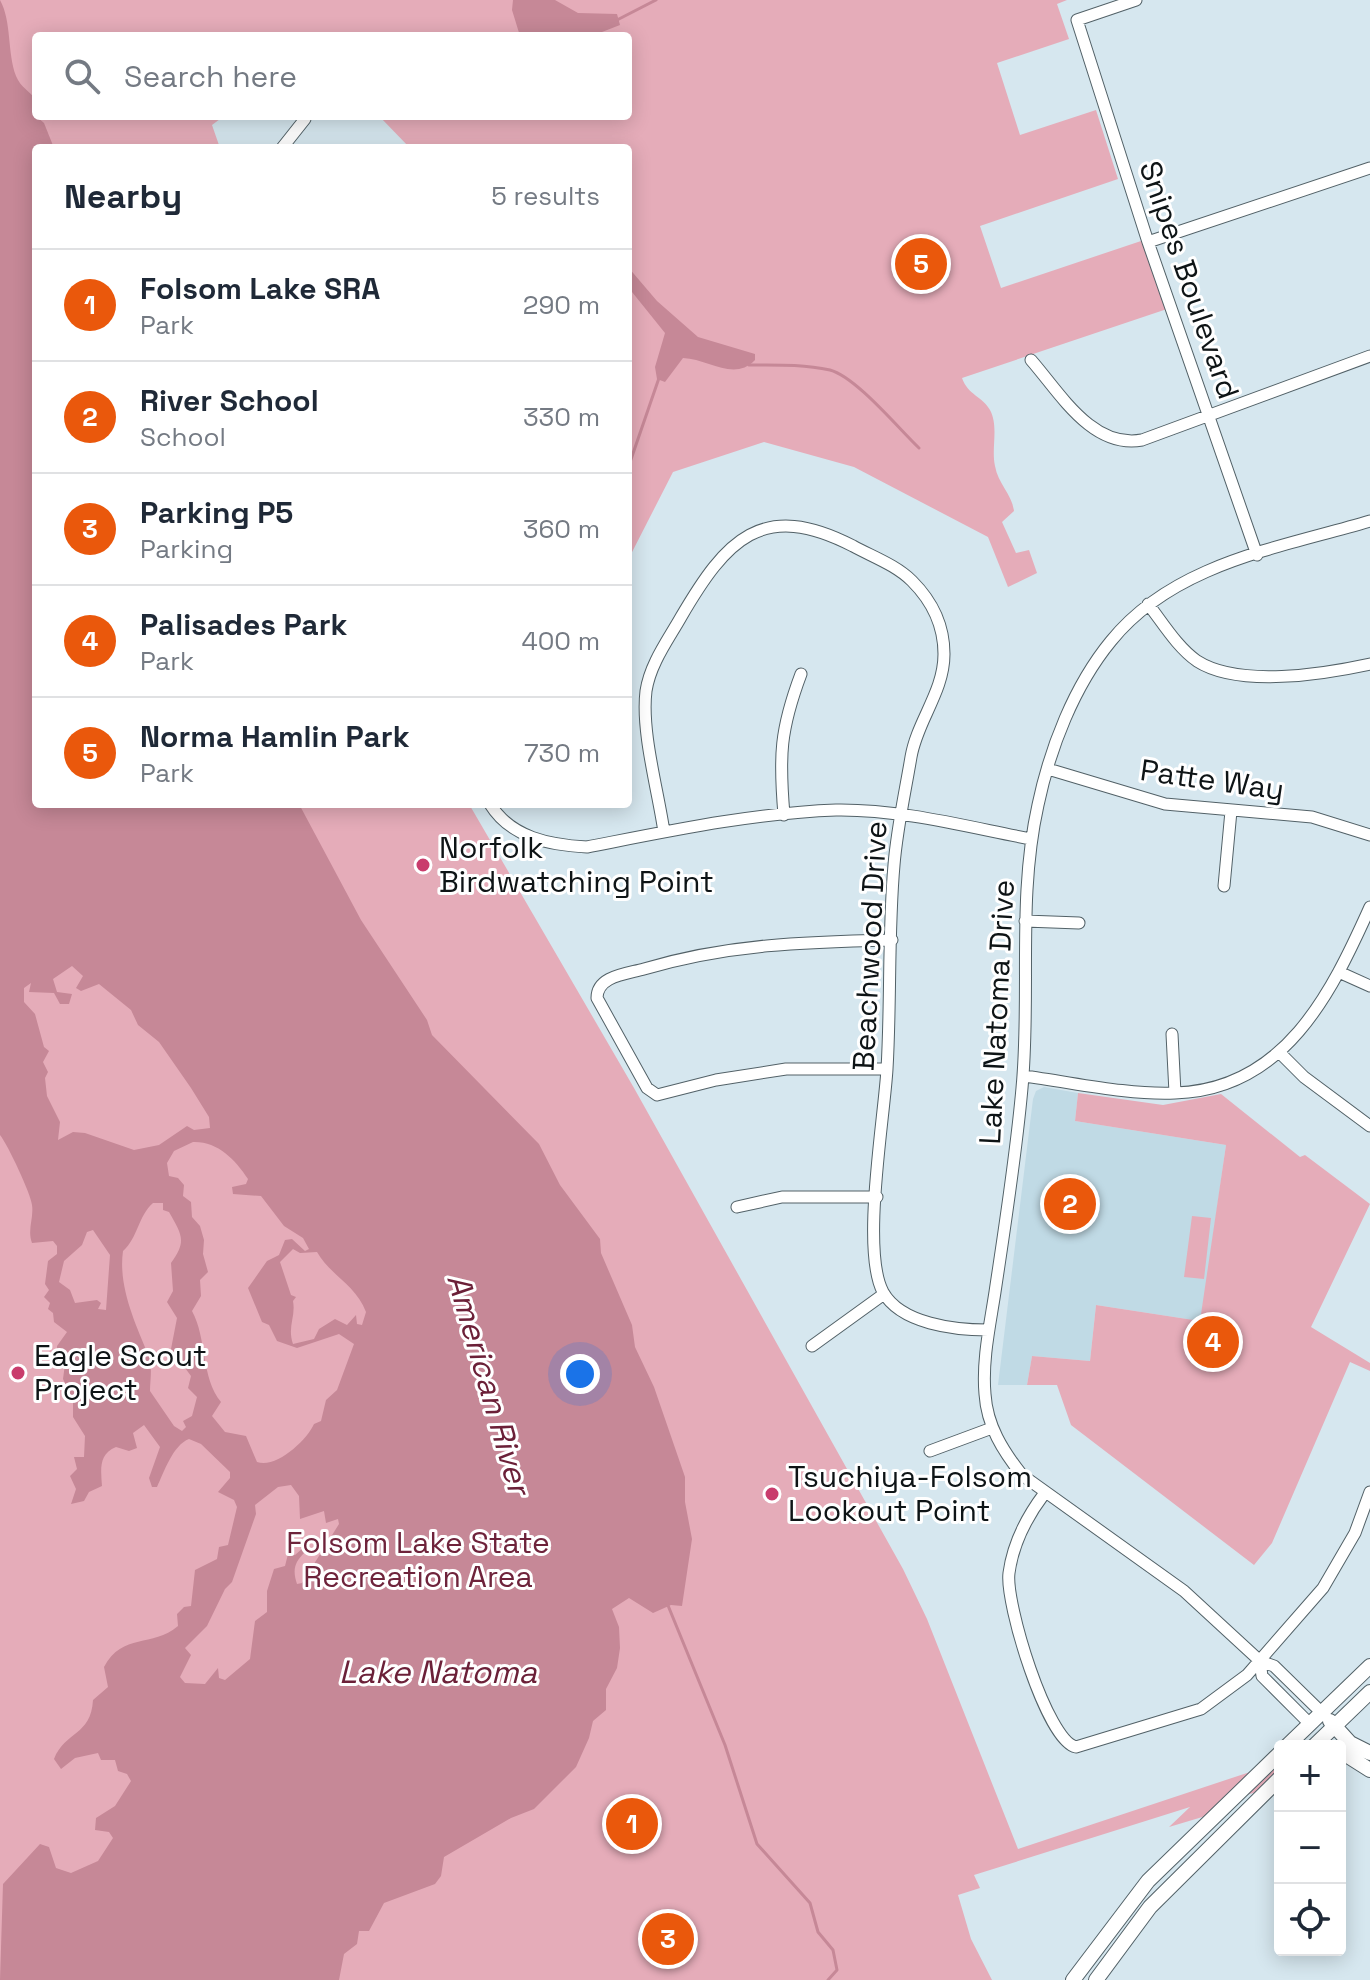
<!DOCTYPE html>
<html lang="en">
<head>
<meta charset="utf-8">
<style>
  body { margin:0; font-family:"Space Grotesk",sans-serif; background:#f2f2f3; color:#1f2937 }
  .controls { position:absolute; right:24px; bottom:24px; display:grid; overflow:hidden; border-radius:8px; box-shadow:0 4px 20px #0003 }
  .controls button { width:72px; height:72px; display:grid; place-items:center; padding:0; border:0; border-bottom:2px solid #e0e1e3; background:#fff; color:#1f2937; font:40px sans-serif }
  .you { position:absolute; left:580px; top:1374px; width:28px; height:28px; margin:-20px; border:6px solid #fff; border-radius:50%; background:#1a73e8; box-shadow:0 0 0 12px #1a73e833 }
  .badge { display:grid; place-items:center; width:52px; height:52px; border-radius:50%; background:#ea580c; color:#fff; font-size:26px; font-weight:700 }
  .pin { position:absolute; translate:-50% -50%; border:4px solid #fff; box-shadow:0 2px 8px #0006 }
  .list { margin:0; padding:0; list-style:none }
  h2 { display:flex; justify-content:space-between; align-items:center; height:104px; margin:0; padding:0 32px; font-size:34px }
  h2 small { font-size:26px; font-weight:400; color:#747a83 }
  .list li { display:grid; grid-template-columns:52px 1fr auto; gap:24px; align-items:center; box-sizing:border-box; height:112px; padding:0 32px; border-top:2px solid #e0e1e3 }
  .list b { display:block; font-size:30px; white-space:nowrap }
  .list p { margin:0; font-size:26px; white-space:nowrap; color:#747a83 }
  .list em { font-size:26px; font-style:normal; color:#747a83 }
  .icon { flex:none; width:44px; height:44px; fill:none; stroke:currentColor; stroke-width:2; stroke-linecap:round; stroke-linejoin:round }
  .map { position:relative; flex:none; width:1370px; height:1980px; overflow:hidden }
  .search { position:absolute; background:#fff; box-shadow:0 4px 20px #0003; left:32px; top:32px; width:600px; height:88px; display:flex; align-items:center; gap:20px; box-sizing:border-box; padding:0 28px; border-radius:8px; color:#747a83; font-size:30px }
  .panel { position:absolute; background:#fff; box-shadow:0 4px 20px #0003; left:32px; top:144px; width:600px; height:664px; border-radius:8px }
  .map>svg:first-child { display:block }
  .built { fill:#c0dae5 }
  .green { fill:#e5acb9 }
  .water { fill:#c68897; fill-rule:evenodd }
  .lines { fill:none; stroke-linecap:round; stroke-linejoin:round }
  .stream { stroke:#c68897; stroke-width:3 }
  .minor-casing { stroke:#526167; stroke-width:13 }
  .major-casing { stroke:#526167; stroke-width:16 }
  .minor { stroke:#fff; stroke-width:11 }
  .major { stroke:#fff; stroke-width:14 }
  .poi-dot { fill:#c93c6c; stroke:#fff; stroke-width:3 }
  .labels { text-anchor:middle; stroke-width:6; stroke-linejoin:round; paint-order:stroke }
  .street-label { font-size:30px; fill:#0e1416; stroke:#fff }
  .poi-label { font-size:30px; fill:#0e1416; stroke:#fff; text-anchor:start }
  .park-label { font-size:30px; fill:#6e233b; stroke:#fff }
  .water-label { font-size:32px; font-style:italic; fill:#6b2038; stroke:#fff }
</style>
</head>
<body>
<div class="map">
<svg width="1370" height="1980" viewBox="0 0 1370 1980">
  <rect width="100%" height="100%" fill="#d6e7ef"/>
  <path class="built" d="M1044,1087l34,6 -3,28 151,24 -22,155 -4,21 -104,-16 -6,56 -58,-5 -5,29h-29l35,-286 3,-8z"/>
  <path class="green" d="M0,0h1067l-10,4 12,35 -72,24 23,72 76,-25 22,69 -138,47 21,62 143,-48 23,69 -205,69c6,17 20,18 28,32 9,17 1,38 5,56 3,18 17,28 19,45l-12,11 14,31 13,-3 8,23 -29,14 -20,-50 -134,-70 -90,-25 -91,30 -45,88v-412h-218l-31,-32h249v-80h-592v80h188l-12,9 8,23h-184v656h433l165,284 269,481 24,50 91,230 262,-87v23l-37,11 -14,13 -60,18 21,-20 -216,68 6,13 -22,7 13,44 21,41h-992z
    M1078,1093l85,12 58,-11 79,63 5,-2 65,49 -59,123 59,36v8l-20,-9 -78,181 -18,22 -183,-140 -14,-40h-30l5,-29 58,5 6,-56 104,16 26,-176 -151,-24z
    M1192,1216l19,2 -7,61 -20,-2z"/>
  <path class="water" d="M0,0c12,22 7,52 16,76 5,12 13,14 20,24v16l8,7 10,25h-18v656h263l62,116 66,100 5,15 107,109 21,41 40,54 1,14 31,72 3,22 19,40 31,90v25l7,37 -10,67 -11,-1 -18,8 -24,-15 -17,11 7,18 1,21 -3,20 -11,21v21l-13,11 -4,17 -13,29 -42,42 -23,9 -67,39 -3,19 -6,8 -51,19 -15,28h-10l-2,13 -13,10 -5,26h-339l3,-96 37,-40 9,3 7,21 15,5 27,-12 15,-23 -4,-6 -14,-2 1,-12 19,-12 16,-25 -4,-7 -9,-3 -3,-11h-14l-3,-7 -23,5 -14,11 -7,-10c11,-28 37,-23 39,-59l15,-13 -4,-20c19,-35 48,-19 74,-41l-1,-12 7,-7 7,-1 4,-36 22,-11 2,-12 9,-2 9,-38 -3,-7 -16,-8 12,-14v-6l-29,-28 -12,-5c-16,6 -25,33 -32,48h-5l-3,-9 11,-31 -16,-22 -11,8 4,15 -8,3 -13,-4c-18,7 -15,24 -14,39l-13,6 -5,9 -13,3 5,-15 -6,-13 7,-7 -3,-12h10l1,-21 -12,-19v-17l-10,-21 2,-15 -8,-11v-7l10,-14 -13,-10 -1,-9 -5,-4 2,-6 -6,-6 5,-7 -4,-6 3,-23 9,-7v-8l-4,-5 -21,2c-5,-13 2,-25 0,-38 -1,-11 -24,-60 -32,-70zM72,966l11,10 -7,12 5,3 18,-7 32,26 7,15 21,17 32,46 18,29 1,11 -16,2 -7,-4 -28,19 -25,5 -49,-17 -12,-1 -15,8 2,-18 -13,-26 -2,-18 3,-6 -5,-10 6,-11 -5,-4 -9,-33 -11,-12v-14l7,-5 -2,9 25,1 6,11h9l3,-10 -15,-2 -4,-13zM193,1142c24,-1 42,17 55,37l-2,5 -14,3 1,7 28,2 23,30 19,12 6,11 -4,2 -13,-12 -7,1 -6,15 -12,6 -19,27 14,34 7,3 8,16 20,7 42,-14 15,10 -17,46 -11,10 -5,21 -7,3c-7,16 -38,45 -57,38l-11,-26 -21,-4 -13,-16 9,-14c-20,-24 -14,-64 -29,-91l9,-15 -1,-16 8,-8 -5,-18 1,-14 -4,-14 -8,-9 -1,-15 -8,-6 1,-11 -6,-7 -9,-2 -2,-13 7,-12zM153,1203h10v7l6,2c13,23 18,29 2,51l2,28 -6,11 10,16 -6,31 20,27 -3,12 9,9 -5,19 -9,5 3,6 -4,4 -8,-5 -24,-35c0,-12 3,-24 -2,-37 -13,-31 -30,-68 -25,-103 15,-13 15,-35 30,-48zM93,1230l17,25 -4,55 -8,-1 3,-6 -4,-3 -22,3 -5,-13 -11,-8 5,-21 18,-16 5,-13zM293,1249l7,4 17,-1c13,23 39,33 49,60l-4,13 -5,-1 -1,-9 -9,10 -12,-6 -16,10 -5,10 -21,5c-6,-17 3,-27 0,-43l3,-4 -5,-2 -11,-33zM291,1485l8,11 1,23 24,-8 2,12 12,-4 1,5 -37,59 -5,1c-5,-15 -2,-22 8,-32l-2,-4 -8,7 -7,-1 -3,12 -11,3 -7,22v21l-12,9 -5,38 -25,21 -6,-2 -1,-10 -13,16 -20,-1 -5,-6 11,-22 -6,-7 22,-22 18,-37 7,-7 24,-68 -1,-9 23,-18z
    M513,0h42l23,13 39,1 3,11 -18,7 -82,4 -8,-26z
    M628,267l29,34 41,36 57,17v6c-21,22 -46,-1 -72,-2l-18,24 -8,-3 -2,-12 10,-34 -37,-46z"/>
  <g class="lines">
    <path class="stream" d="M617,20l39,-20
      M749,365c27,0 54,-1 81,5 26,7 68,58 89,78
      M628,468l31,-90
      M667,1603l58,142 32,99 53,59 8,29 15,18 4,20 -9,10"/>
    <g class="minor-casing">
      <path id="minor" d="M1136,0l-59,20 71,222 109,313
        M282,148l23,-29
        M1148,242l222,-74
        M1031,360c29,33 61,89 111,80l228,-84
        M1148,604c15,19 29,43 49,57 42,27 127,13 173,3
        M1048,769l117,35 147,13 58,18
        M490,804c21,34 60,41 97,43 82,-16 166,-34 249,-37 65,-1 132,17 195,29
        M784,815c-5,-59 -4,-85 17,-141
        M664,832c-6,-42 -23,-100 -18,-141 4,-27 22,-51 35,-74 45,-77 81,-118 172,-71 20,11 43,19 59,35 20,20 32,45 32,73 0,38 -27,67 -33,103 -6,36 -14,71 -17,108 -6,67 -3,136 -7,204 -3,51 -26,182 -4,223 18,32 72,38 105,38
        M1224,886l7,-75
        M1025,921l54,2
        M1341,973l29,13
        M1172,1034l3,59
        M1280,1053l24,24 66,49
        M887,1069h-101l-70,11 -59,15 -10,-7 -50,-90c0,-22 29,-24 47,-29 84,-25 161,-27 248,-29
        M1023,1076c49,6 102,19 152,17 109,-3 156,-99 195,-186
        M737,1207l45,-10h95
        M812,1346l72,-52
        M930,1451l62,-23
        M1044,1494c-18,24 -31,49 -35,79 -4,30 38,168 67,174l125,-38 46,-34 76,-87 32,-55 15,-41
        M1260,1661l2,15 48,48
        M1322,1713l-48,-47 -14,-5 -76,-70 -162,-116c-19,-24 -35,-49 -37,-81 -3,-34 5,-69 10,-102 10,-67 21,-136 27,-204 9,-95 -5,-189 16,-283 12,-57 36,-119 73,-164 63,-78 169,-93 259,-120"/>
    </g>
    <g class="major-casing">
      <path id="major" d="M1330,1721l20,22 20,10
        M1287,1746l83,-80
        M1314,1746l56,-54
        M1340,1751l30,19
        M1073,1980l75,-99 132,-128
        M1096,1980l54,-73 130,-129"/>
    </g>
    <use href="#minor" class="minor"/>
    <use href="#major" class="major"/>
  </g>
  <g class="poi-dot">
    <circle cx="423" cy="865" r="8"/>
    <circle cx="18" cy="1373" r="8"/>
    <circle cx="772" cy="1494" r="8"/>
  </g>
  <g class="labels">
    <g class="street-label">
      <text transform="translate(1189 280) rotate(71)" y="10">Snipes Boulevard</text>
      <text transform="translate(1212 780) rotate(8)" y="10">Patte Way</text>
      <text transform="translate(870 946) rotate(-87)" y="10">Beachwood Drive</text>
      <text transform="translate(997 1012) rotate(-87)" y="10">Lake Natoma Drive</text>
    </g>
    <g class="poi-label">
      <text x="439" y="858">Norfolk<tspan x="439" dy="34">Birdwatching Point</tspan></text>
      <text x="34" y="1366">Eagle Scout<tspan x="34" dy="34">Project</tspan></text>
      <text x="788" y="1487">Tsuchiya-Folsom<tspan x="788" dy="34">Lookout Point</tspan></text>
    </g>
    <g class="park-label">
      <text x="418" y="1553">Folsom Lake State<tspan x="418" dy="34">Recreation Area</tspan></text>
    </g>
    <g class="water-label">
      <text transform="translate(489 1384) rotate(74)" y="11">American River</text>
      <text x="438" y="1683">Lake Natoma</text>
    </g>
  </g>
</svg>
<div class="controls">
<button>+</button>
<button>−</button>
<button><svg class="icon" aria-label="locate" viewBox="0 0 24 24"><circle cx="12" cy="12" r="6"/><path d="M12 2v4M12 18v4M2 12h4M18 12h4"/></svg></button>
</div>
<div class="you"></div>
<div class="pin badge" style="left:632px;top:1824px">1</div>
<div class="pin badge" style="left:1070px;top:1204px">2</div>
<div class="pin badge" style="left:668px;top:1939px">3</div>
<div class="pin badge" style="left:1213px;top:1342px">4</div>
<div class="pin badge" style="left:921px;top:264px">5</div>
<div class="search"><svg class="icon" aria-label="search" viewBox="0 0 24 24"><circle cx="10" cy="10" r="6"/><path d="M15 15l6 6"/></svg>Search here</div>
<section class="panel">
<h2>Nearby<small>5 results</small></h2>
<ul class="list">
<li><span class="badge">1</span><div><b>Folsom Lake SRA</b><p>Park</p></div><em>290 m</em></li>
<li><span class="badge">2</span><div><b>River School</b><p>School</p></div><em>330 m</em></li>
<li><span class="badge">3</span><div><b>Parking P5</b><p>Parking</p></div><em>360 m</em></li>
<li><span class="badge">4</span><div><b>Palisades Park</b><p>Park</p></div><em>400 m</em></li>
<li><span class="badge">5</span><div><b>Norma Hamlin Park</b><p>Park</p></div><em>730 m</em></li>
</ul>
</section>
</div>
</body>
</html>
